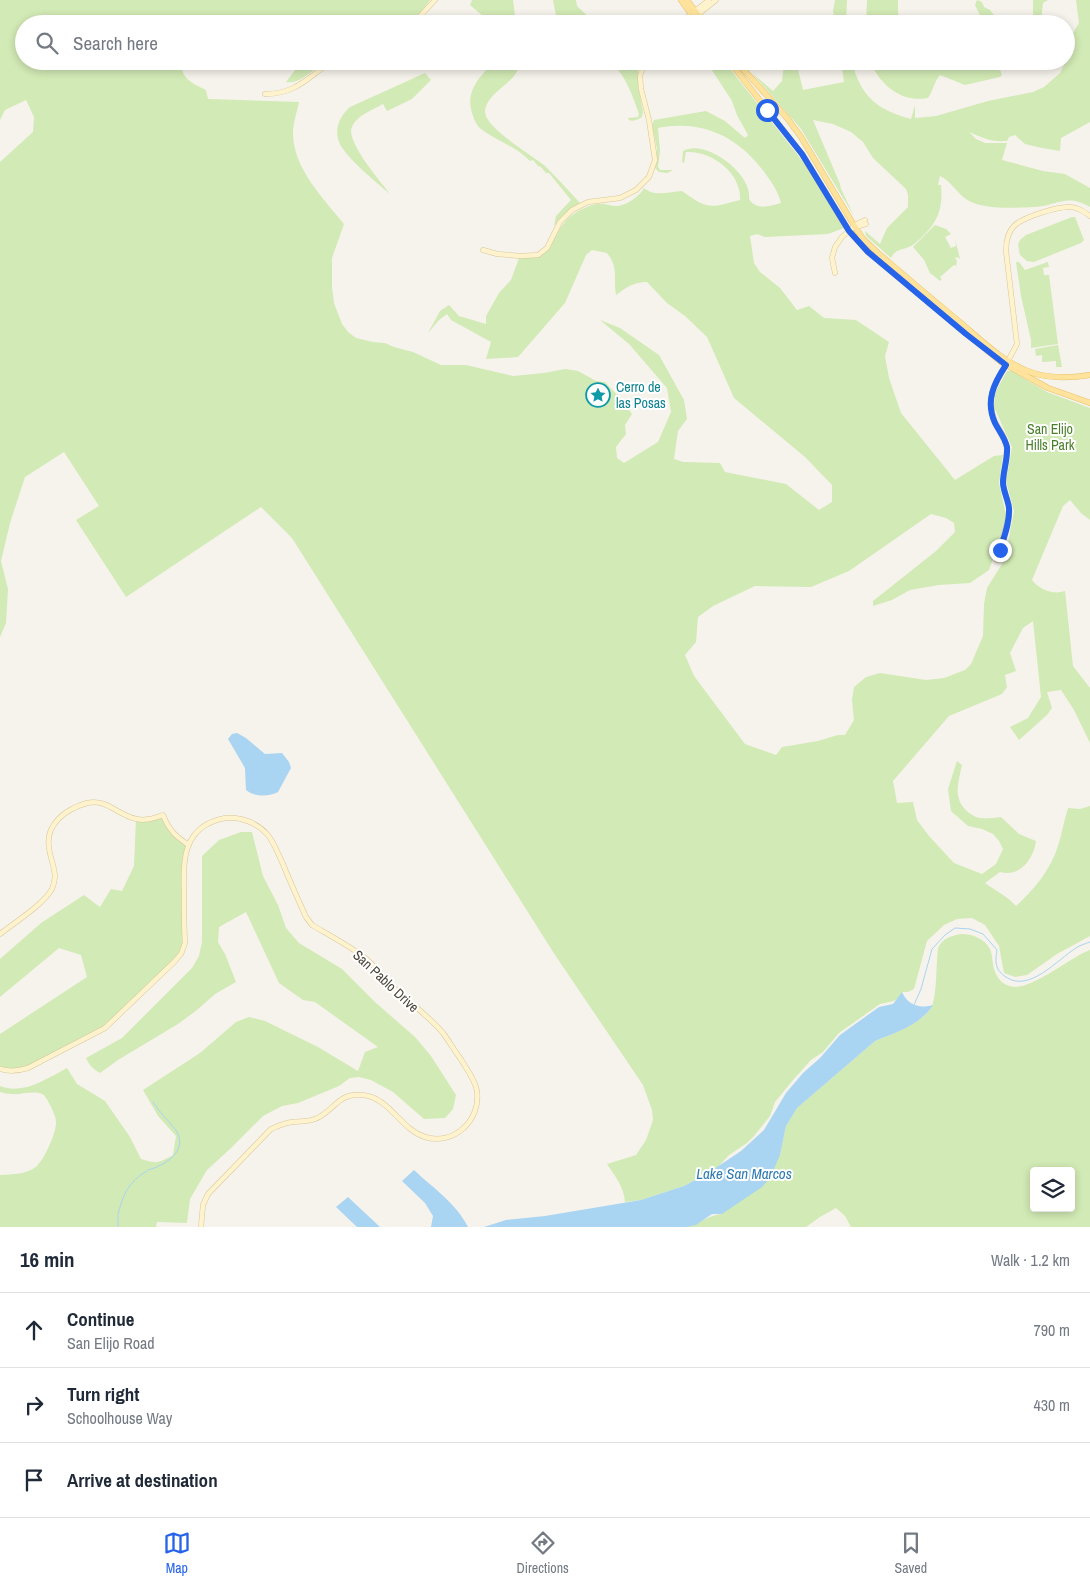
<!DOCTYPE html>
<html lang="en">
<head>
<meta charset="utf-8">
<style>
  body { margin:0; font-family:"Archivo Narrow",sans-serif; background:#f6f6f7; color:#1f2937 }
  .controls { position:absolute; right:15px; bottom:15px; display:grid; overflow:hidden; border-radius:5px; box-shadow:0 2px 8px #0003 }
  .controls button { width:45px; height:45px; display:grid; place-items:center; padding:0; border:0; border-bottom:1px solid #e0e1e3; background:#fff; color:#1f2937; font:25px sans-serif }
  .stop { position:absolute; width:15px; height:15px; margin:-11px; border:4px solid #2563eb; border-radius:50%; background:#fff }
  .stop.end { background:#2563eb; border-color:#fff; box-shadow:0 1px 5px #0008 }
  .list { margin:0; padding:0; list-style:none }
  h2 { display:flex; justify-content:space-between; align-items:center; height:65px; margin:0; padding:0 20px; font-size:21px }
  h2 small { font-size:16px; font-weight:400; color:#747a83 }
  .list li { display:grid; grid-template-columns:32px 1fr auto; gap:15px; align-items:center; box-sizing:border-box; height:75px; padding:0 20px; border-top:1px solid #e0e1e3 }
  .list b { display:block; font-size:19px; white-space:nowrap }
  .list p { margin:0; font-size:16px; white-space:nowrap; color:#747a83 }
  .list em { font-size:16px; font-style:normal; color:#747a83 }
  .icon { flex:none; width:28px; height:28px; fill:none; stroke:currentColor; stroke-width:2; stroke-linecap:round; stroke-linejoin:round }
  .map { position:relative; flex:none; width:1090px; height:1227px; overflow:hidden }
  .search { position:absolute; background:#fff; box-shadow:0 2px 8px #0003; left:15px; right:15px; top:15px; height:55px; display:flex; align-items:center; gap:12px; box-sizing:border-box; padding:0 18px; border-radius:28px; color:#747a83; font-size:19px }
  .sheet { height:290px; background:#fff }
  nav { display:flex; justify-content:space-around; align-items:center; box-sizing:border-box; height:70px; border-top:1px solid #e0e1e3; background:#fff; font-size:14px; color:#747a83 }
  nav a { display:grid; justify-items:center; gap:2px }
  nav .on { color:#2563eb }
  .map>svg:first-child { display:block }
  .green { fill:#d2eab5; fill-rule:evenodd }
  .water { fill:#a9d4f2 }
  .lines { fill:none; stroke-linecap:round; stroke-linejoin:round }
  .stream { stroke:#a9d4f2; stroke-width:1 }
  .secondary-casing { stroke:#d6c79b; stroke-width:5.5 }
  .primary-casing { stroke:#e6c16a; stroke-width:6 }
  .secondary { stroke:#fff3cd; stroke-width:4.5 }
  .primary { stroke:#ffe39c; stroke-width:5 }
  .route { stroke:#2563eb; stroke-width:6 }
  .labels { text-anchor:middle; stroke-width:4; stroke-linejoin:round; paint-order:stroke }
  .culture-label { font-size:14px; fill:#0d838f; stroke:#fff; text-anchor:start }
  .park-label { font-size:14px; fill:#4a7f2a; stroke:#fff }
  .street-label { font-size:14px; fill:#4b4439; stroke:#fff }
  .water-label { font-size:15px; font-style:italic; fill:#2e7ab2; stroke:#fff }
</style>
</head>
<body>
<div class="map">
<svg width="1090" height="1227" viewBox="0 0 1090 1227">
  <rect width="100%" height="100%" fill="#f6f3ec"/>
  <path class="green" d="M0,0h430l-9,12 -14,12h-383v37h157c-1,17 12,23 25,29l2,9 91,3c-2,10 -6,21 -6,31 0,35 30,65 51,91l-12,34v29l2,16 8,21 6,8 8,6 17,4 12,1 9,4 19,5 28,13h25l47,11 31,-3 21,-4 13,2 18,10 9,1 17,18 10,14 -7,11 1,9 -10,13 1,11 7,5 34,-21 13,-30 -4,-24 -38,-44 -29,-24 20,8 39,27 25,45 3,19 -9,12 -4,28 9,3 37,1 5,9 61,12 33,26 13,-8v-17l-27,-28 -71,-59 -27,-61 -22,-21 -18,-13 -20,-21c-13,0 -20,5 -31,13 -3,-17 3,-27 -9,-42l-15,-3 -6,5 -21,48 -47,54 -32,2 5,-17 -40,-22 -4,-6 -8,6 -11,13 12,-22 9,-6 10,11 27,8v-8l13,-23 12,-13 8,-22c38,2 31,-29 56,-45 6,-4 15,-8 22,-9 7,-1 12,2 19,2 10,0 24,-10 28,-18 10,9 26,4 38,3 26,19 28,17 58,9 2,-27 -29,-50 -54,-48l-2,11 -2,-1 1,-11c22,-13 70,23 66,48 8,12 20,7 32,4 -3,-12 -9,-20 -16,-30 -26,-36 -63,-54 -107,-45l2,23 -2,16 2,3h13l-6,3 -8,-1 -4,-4 2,-19 -5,-24 2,-5 52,-9 19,10 20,17 3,-3 -11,-20 -5,-14 -26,-40h18l80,102 40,65 -16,6 -63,3 -8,-3 -7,2 4,27 6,9 20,16 17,22 12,-4 15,12 32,2 33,22 -4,14 4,22 12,35 54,67 39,-24 9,-1 -4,28 7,32 -7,28 -10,27 -19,13 -31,2 -29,5 -18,10 -19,6v-5l63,-50 19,-19 -1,-9 -8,-5 -15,-4 -82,57 -38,16 -56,-1 -42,20 -15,11 -2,25 -11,13 9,21 51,68 31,11 6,-8 36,-6 20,-6h7l9,-15 -2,-20 2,-13 12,-10 14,-4 46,7 18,-2 21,-8 6,-6 12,-28 1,-32 3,-16 18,-29 9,-48 -8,-30 6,-34 -18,-40 1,-14 12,-22h5l35,21 43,16v112l-9,-7 -11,-13 -7,6 -31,74c8,10 21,15 33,11l8,75 17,22v55l-16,-33 -13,-20 -14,2 5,16 -5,7 -28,25 -9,-13 18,-9 13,-21 -8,-76 -10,7 -13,25 6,18 -11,4 2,12 -5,7 -53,22 -56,65 4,22 16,-1 4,18 12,16 25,27 28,11 14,-10 7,-15 -4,-8 -6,-7 -11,-5 -14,-3 -17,-15 -3,-22 9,-28 5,4c-4,19 -10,34 7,48 4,2 7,5 11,5 7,1 14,0 21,-1l18,17 17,7c-2,17 -16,37 -36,31l-15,11c11,8 22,13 31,23 18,-16 35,-37 42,-60 4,-13 6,-25 10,-38l12,1 10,-3v130l-33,18 -30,21 -12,2 -11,-4 -5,-27 -14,-21 -13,-7 -15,1 -13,6 -17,16 -13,48 -6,3h-6l-1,4 -7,5 -14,3 -41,29 -16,19 -12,8 -18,20 -18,22 -5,14 -16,20 -7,7 -18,12 -11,12 -34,19 -43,14 -16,2c-1,-15 -10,-26 -18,-38l29,-9 10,-15 7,-20 -1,-10 -9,-25 -88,-130 -263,-417 -31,-31 -135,90 -50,-77 23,-14 -35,-54 -39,25 -15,46 -9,38 7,28 -2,34 -6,14v-475l33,-30 1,-15 -8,-17 -21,10 -5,10z
    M472,0h41l3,24h-34l1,-8 -13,-11z
    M553,0h23l1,6 19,18h-37l-2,-3z
    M835,0h12l-1,24h-11l-2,-13z
    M867,0h31v12l3,12h-35z
    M977,0l5,2 2,5 6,3 11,14h-17l-9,-19z
    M1033,0h15l-5,3 -2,19 -2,2h-13l7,-8z
    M1076,0h14v122l-29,16 -1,13 -23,-4 -12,-3 -10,-9 -6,2 -2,4c-18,1 -23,-3 -38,-9l7,7 9,4h22l-5,17 41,11 22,3 25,14v19c-24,-14 -32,-1 -56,0 -18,1 -53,3 -68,-8 -10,-7 -15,-18 -26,-23l-2,9h3c2,24 -3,37 -21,54 -3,2 -6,6 -9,7 -8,4 -16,3 -20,12l-25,-22 -1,-5 15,13 7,-16 21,-21v-12l-2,-6 -33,-31 -10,-16 -12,-10 -18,-8 -20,-4 27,64 1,5 13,27 -53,-87 -49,-56 21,18 9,-10 2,-20h12l7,29 41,-8 -3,-21h11c8,35 25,49 59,58l4,-14v13l21,-2 52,-15 45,-9 11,-5 16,-14 6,-12 7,-28 6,-10z
    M302,61h24c-12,7 -26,24 -40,21z
    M495,61h25v2c-1,3 -2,7 -4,10 -8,13 -29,21 -31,38 -1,17 49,45 61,56 12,12 23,24 34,36l-14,9 -12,14 2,-10 15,-16 -22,-27h-3l-5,-6 -3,-1 -5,-6 -3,1c-14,-15 -34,-20 -49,-32 -5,-4 -7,-10 -9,-16 -7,-22 8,-37 23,-52z
    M610,61h18l5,8 5,1v15l5,27 -1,5c-3,2 -9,5 -13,3l-1,-2 10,-1 1,-3c-7,-20 -13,-38 -29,-53z
    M870,61h90l17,8h16l-2,-8h6l5,14 -2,2 -35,8 -25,-10c-6,7 -7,16 -12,23 -27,5 -48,-13 -58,-37z
    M425,73l6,7 -19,19 -25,12 -4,-7c-10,6 -26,11 -31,23 -7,14 29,55 38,67 -14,-12 -45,-37 -51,-52 -5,-14 1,-26 11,-35z
    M1072,217h3l9,23 -3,3 -47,19 -7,-1 -7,-6 -2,-11 2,-4 6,-5z
    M935,225l11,4 5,5 -6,3 6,11 5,-2 -1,-7 5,20 -3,-2 -2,1 2,3 -1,5 -2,-1 -14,12 2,2 -2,2 -10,-8 -6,-13 -11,-13z
    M1016,262h3l6,8 23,-8 1,5 -6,1 1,7h5l9,69 -27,4v-8l-10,-44z
    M1058,345l4,22h-6v-6l-14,1v-7l-6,1 -1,-7z
    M163,815l2,7 24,22 -3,8 -1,85 -4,15 -69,70 -85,47h-27v-35l87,-57 -6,-22 -22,-7 -59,49v-38l41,-36 43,-28 16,12 11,-18 11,2 12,-25 2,-47z
    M241,832h11l11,44 15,29 8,23 13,15 43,26 33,33 40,35 16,19 25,39 -3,14 -8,9 -21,1 -31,-27 -22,-12 -12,-3 -9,1 -11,8 -41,17 -16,3 -19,10 -32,32 -24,22 -17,29 -3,24 -30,-1 -1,5h-156v-52c13,-1 26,0 37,-9 8,-8 20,-34 19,-45 -1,-7 -4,-12 -7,-18 -2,-3 -3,-7 -7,-9 -9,-4 -21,1 -31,0 -3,0 -7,-1 -11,-2v-6c24,9 46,-7 67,-18l10,16 28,17 25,36 11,22c16,5 18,4 32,-4l3,-19 -18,-20 -15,-26 57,-37 36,-31 13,-5 16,4 53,26 40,24 7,-19 13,-5 -63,-45 -12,-2 -24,-17 -33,-71 -27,15 -1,15 7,12 11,28 -21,12 -18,16 -19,14 -60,36 -18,13c-7,-4 -11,-8 -14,-15l36,-20 70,-70 7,-12 3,-14v-86l17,-16z
    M961,934c11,0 23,4 29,15 2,4 2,10 3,15 2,15 13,26 29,22 19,-5 44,-24 61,-33l7,-3v277h-239l-6,-11 -9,-8 -16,9 -14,10h-119c13,-4 22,-12 35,-13l58,-59 6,-29 11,-18 78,-67c15,-6 54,-20 58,-38 4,-17 3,-37 5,-55 5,-10 12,-12 23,-14zM1034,1171h37v37h-37z"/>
  <path class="water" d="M237,733l9,5 19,16 17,-1 7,9 2,6 -13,24c-9,5 -24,5 -32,-2l-1,-22 -17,-29 4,-5z
    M902,992c6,13 17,17 31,13 -11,19 -38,28 -58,36l-78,67 -11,18 -6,29 -10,23 -8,9 -40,27h-10l-16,11 -9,2h-215h12l22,-7 39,-4 96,-16 43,-14 24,-13 33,-22 23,-21 22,-37 17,-20 17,-15 20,-23 39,-28 14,-3z
    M414,1170c19,18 42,33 54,57h-37l2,-11 -8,-13 -23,-22z
    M348,1197l32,30h-23l-21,-20z"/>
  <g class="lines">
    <path class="stream" d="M914,1005l7,-16 11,-40 13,-14 10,-7 15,1 13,5 14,16c-2,12 -2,20 9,27 23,16 51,-17 70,-29 4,-3 9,-4 14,-6
      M148,1170c18,-5 42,-20 27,-41 -7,-9 -16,-17 -22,-27
      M118,1215c4,-19 11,-34 29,-44
      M118,1227v-10"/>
    <g class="secondary-casing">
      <path id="secondary" d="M413,24l22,-24
        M679,24l30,-24
        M686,24l30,-24
        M265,94c33,0 43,-18 68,-33
        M855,227l11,-3
        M483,250l14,4 24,2 17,-1 9,-7 13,-26 12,-12 16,-8 32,-4 16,-8 13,-13 6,-17 -6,-40 -8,-31 -1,-13 5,-15
        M835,273l-3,-15 3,-11 7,-10 15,-13 8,-4
        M997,560l12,-45v-9l-6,-21 4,-36 -3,-12 -9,-15 -3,-10 -1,-13 2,-10 24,-45 -11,-93c0,-8 2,-19 8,-25 9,-9 42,-19 55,-19 8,0 14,4 21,9
        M0,934c14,-11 44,-30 52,-45 7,-15 -1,-26 -3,-41 -4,-24 17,-39 38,-45 20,-5 31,13 50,16 9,2 17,-1 26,-4 6,15 13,22 26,30
        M0,1069c10,3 18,2 28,-1l77,-40 69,-66 7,-8 4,-11c-1,-17 -1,-33 -1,-50 -1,-34 -1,-67 41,-75 15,-2 32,5 42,16 7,8 11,20 16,30 7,18 15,35 23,53l6,8c17,10 36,20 52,32 10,7 17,19 26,27 16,16 39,32 53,49 6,8 11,17 17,25 6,10 15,21 17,33 4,29 -23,55 -52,46 -25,-8 -35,-39 -62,-42 -26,-3 -29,17 -48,24 -8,3 -15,2 -23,3 -8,1 -14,4 -21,7l-63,65 -5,11 -2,22"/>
    </g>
    <g class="primary-casing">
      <path id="primary" d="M681,0l17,24
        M687,0l18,24
        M729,61l73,93 47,77 19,21 133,110 47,26 42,15
        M736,61l51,57 14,19 54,90 8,12 15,14c27,23 55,47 83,70 21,18 44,41 72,50 19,6 38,5 57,2"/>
    </g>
    <use href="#secondary" class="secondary"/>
    <use href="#primary" class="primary"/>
  </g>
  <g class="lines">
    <path class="route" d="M767,110l35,44 47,77 19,21 98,82 40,31c-12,18 -21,36 -11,58 4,8 10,15 12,24 1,12 -4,24 -4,35 0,9 5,17 6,26 1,14 -5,29 -9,42"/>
  </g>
  <defs>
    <g id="sight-ring" transform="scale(1.25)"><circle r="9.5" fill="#fff" stroke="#0f9aa8" stroke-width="1.5"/><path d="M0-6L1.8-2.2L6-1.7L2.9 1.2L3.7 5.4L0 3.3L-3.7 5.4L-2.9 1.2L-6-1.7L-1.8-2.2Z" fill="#0f9aa8"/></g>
  </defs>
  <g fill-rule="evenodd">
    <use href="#sight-ring" x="598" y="395"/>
  </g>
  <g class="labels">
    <g class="culture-label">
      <text x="616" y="392">Cerro de<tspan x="616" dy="16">las Posas</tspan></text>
    </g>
    <g class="park-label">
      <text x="1050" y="434">San Elijo<tspan x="1050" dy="16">Hills Park</tspan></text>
    </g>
    <g class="street-label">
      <text transform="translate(386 981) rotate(43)" y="5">San Pablo Drive</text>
    </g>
    <g class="water-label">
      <text x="744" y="1179">Lake San Marcos</text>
    </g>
  </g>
</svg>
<div class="controls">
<button><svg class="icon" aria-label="layers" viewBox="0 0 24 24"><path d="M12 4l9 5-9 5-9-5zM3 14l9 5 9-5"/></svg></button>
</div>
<div class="stop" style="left:767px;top:110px"></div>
<div class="stop end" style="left:1000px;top:550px"></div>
<div class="search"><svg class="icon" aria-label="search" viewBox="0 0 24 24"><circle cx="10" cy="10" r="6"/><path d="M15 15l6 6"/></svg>Search here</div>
</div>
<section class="sheet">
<h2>16 min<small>Walk · 1.2 km</small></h2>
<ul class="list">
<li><svg class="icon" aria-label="ahead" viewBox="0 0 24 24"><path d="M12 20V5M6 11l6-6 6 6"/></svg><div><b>Continue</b><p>San Elijo Road</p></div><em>790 m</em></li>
<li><svg class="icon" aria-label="right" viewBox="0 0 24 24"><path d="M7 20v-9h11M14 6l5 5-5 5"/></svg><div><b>Turn right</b><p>Schoolhouse Way</p></div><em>430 m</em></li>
<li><svg class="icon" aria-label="arrive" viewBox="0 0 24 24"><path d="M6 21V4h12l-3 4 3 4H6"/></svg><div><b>Arrive at destination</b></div></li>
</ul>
</section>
<nav>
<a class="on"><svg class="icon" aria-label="map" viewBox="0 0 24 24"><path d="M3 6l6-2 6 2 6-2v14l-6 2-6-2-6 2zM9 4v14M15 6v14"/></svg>Map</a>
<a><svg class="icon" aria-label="directions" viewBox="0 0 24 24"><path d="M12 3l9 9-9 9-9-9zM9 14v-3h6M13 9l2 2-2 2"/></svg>Directions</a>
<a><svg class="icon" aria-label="saved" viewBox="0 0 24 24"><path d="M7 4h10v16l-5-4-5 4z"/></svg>Saved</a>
</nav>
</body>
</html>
